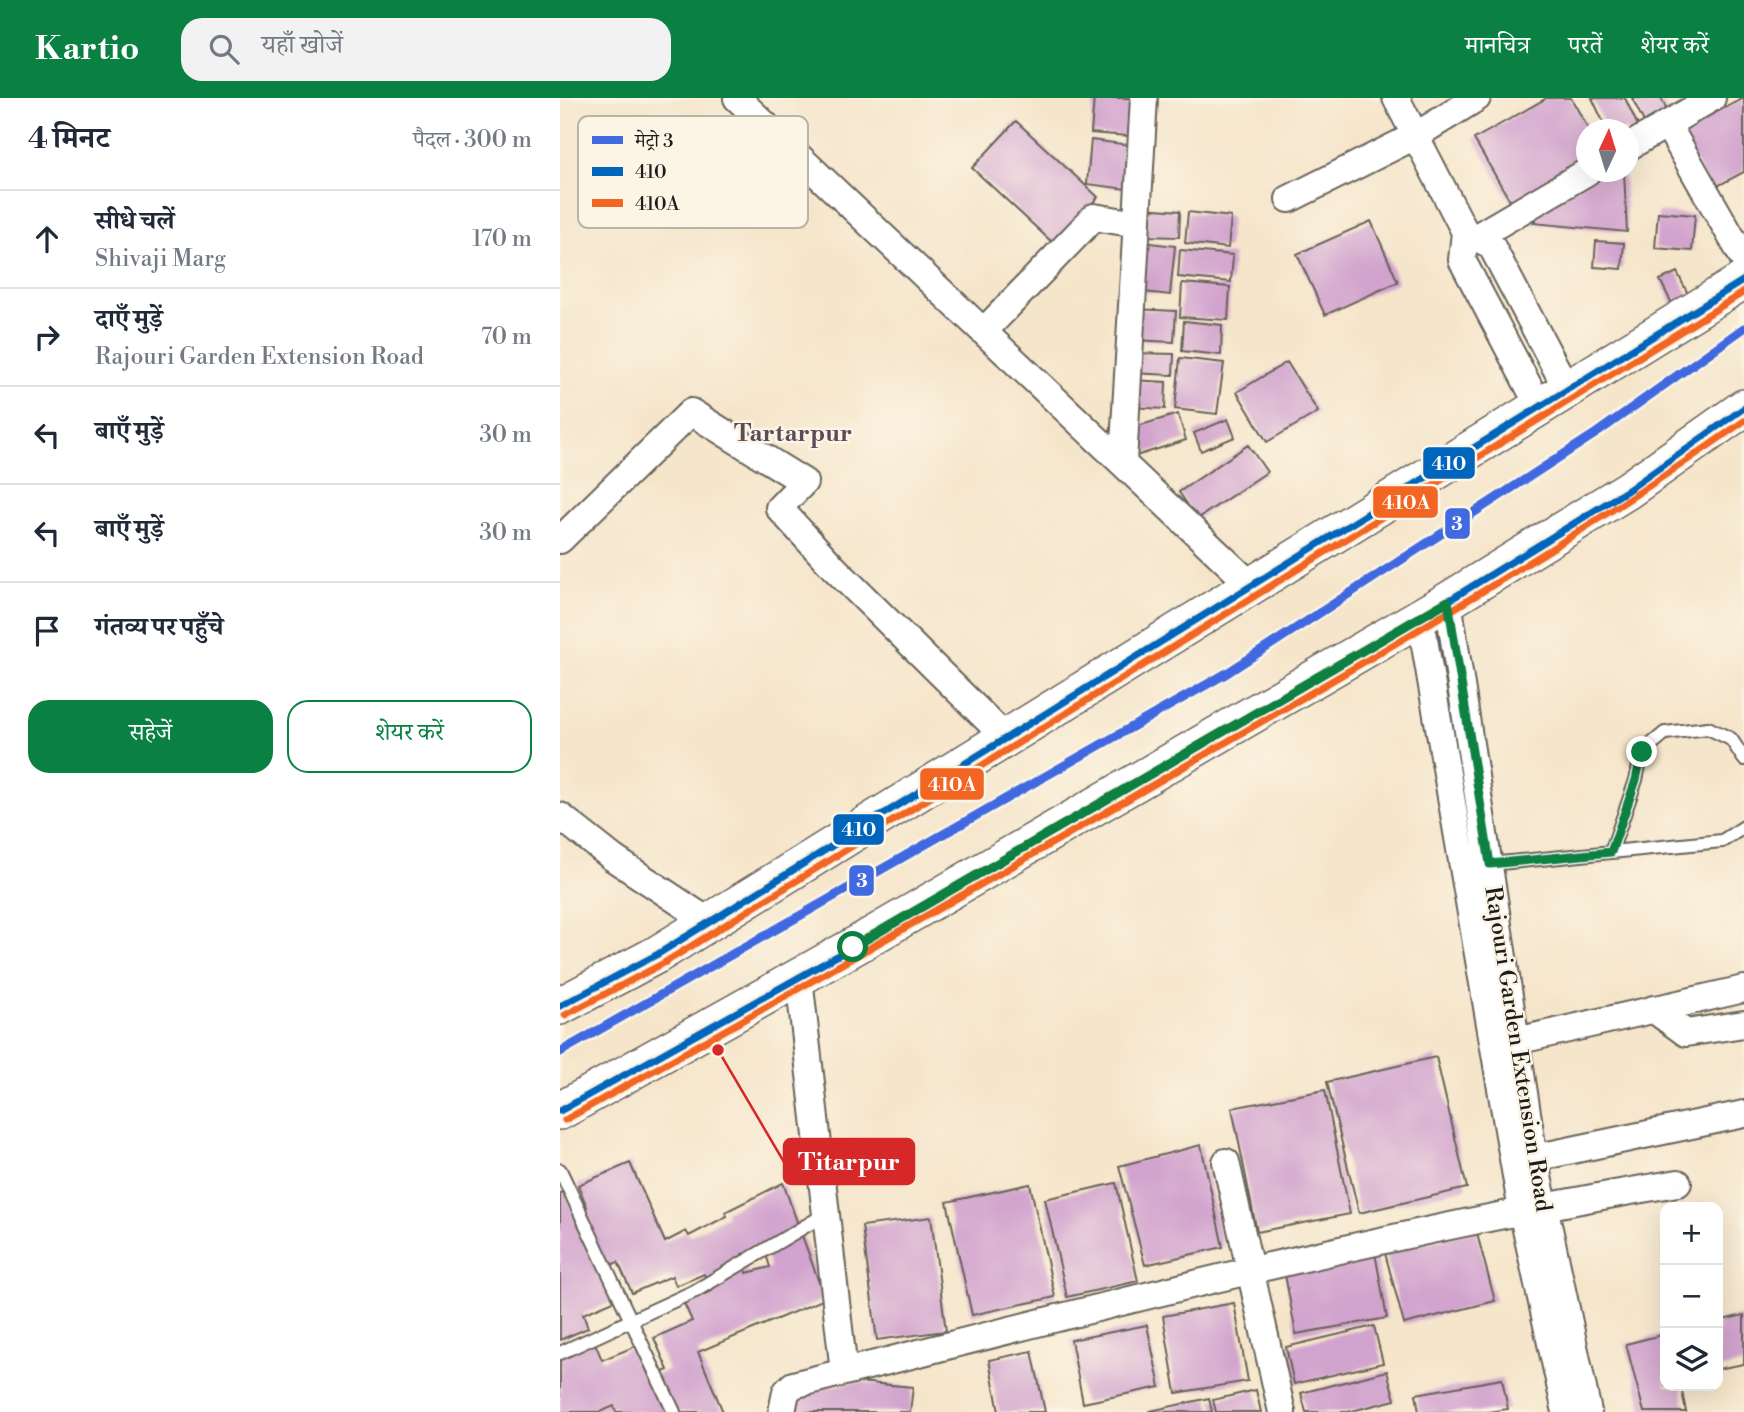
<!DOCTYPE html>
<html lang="hi">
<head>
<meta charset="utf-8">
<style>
  body { margin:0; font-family:"Libre Bodoni","Noto Serif Devanagari",serif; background:#f2f2f3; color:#1f2937 }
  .controls { position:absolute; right:21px; bottom:21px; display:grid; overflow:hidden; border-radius:14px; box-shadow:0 7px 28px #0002 }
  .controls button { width:63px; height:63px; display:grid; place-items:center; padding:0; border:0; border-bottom:2px solid #e0e1e3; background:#fff; color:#1f2937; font:35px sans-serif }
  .compass { position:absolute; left:1016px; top:21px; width:63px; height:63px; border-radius:50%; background:#fff; box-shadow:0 7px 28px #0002; rotate:4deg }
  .stop { position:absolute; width:21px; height:21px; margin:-16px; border:5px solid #0b8043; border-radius:50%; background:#fff }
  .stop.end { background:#0b8043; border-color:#fff; box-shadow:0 2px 7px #0008 }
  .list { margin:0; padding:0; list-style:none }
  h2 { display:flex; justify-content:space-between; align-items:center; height:91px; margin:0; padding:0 28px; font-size:30px }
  h2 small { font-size:23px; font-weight:400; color:#747a83 }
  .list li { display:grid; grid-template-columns:46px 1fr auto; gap:21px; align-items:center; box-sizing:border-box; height:98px; padding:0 28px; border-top:2px solid #e0e1e3 }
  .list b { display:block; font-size:26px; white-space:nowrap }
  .list p { margin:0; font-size:23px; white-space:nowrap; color:#747a83 }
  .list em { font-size:23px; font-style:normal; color:#747a83 }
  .actions { display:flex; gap:14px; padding:21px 28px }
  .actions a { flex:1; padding:16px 0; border:2px solid #0b8043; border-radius:21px; text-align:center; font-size:24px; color:#0b8043 }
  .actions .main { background:#0b8043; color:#fff }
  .icon { flex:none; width:38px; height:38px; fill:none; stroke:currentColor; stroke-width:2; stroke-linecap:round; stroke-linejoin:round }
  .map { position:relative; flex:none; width:1184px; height:1314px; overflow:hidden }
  header { display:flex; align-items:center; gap:42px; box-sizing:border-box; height:98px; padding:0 35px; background:#0b8043; color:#fff }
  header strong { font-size:33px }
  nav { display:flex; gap:38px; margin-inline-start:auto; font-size:24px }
  .search { width:490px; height:63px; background:#f2f2f3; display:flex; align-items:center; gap:18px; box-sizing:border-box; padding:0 24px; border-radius:21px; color:#747a83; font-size:26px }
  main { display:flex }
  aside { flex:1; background:#fff }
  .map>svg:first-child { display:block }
  .building { fill:#d1a3ce; fill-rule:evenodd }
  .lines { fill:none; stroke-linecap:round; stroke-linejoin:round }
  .lane-casing { stroke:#686259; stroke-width:16 }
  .street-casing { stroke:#686259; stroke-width:30 }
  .secondary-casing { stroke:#686259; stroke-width:40 }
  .lane { stroke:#fff; stroke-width:12 }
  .street { stroke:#fff; stroke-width:26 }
  .secondary { stroke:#fff; stroke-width:37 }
  .bus-1-casing { stroke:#fcf5e5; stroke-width:12 }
  .bus-2-casing { stroke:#fcf5e5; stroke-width:12 }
  .bus-1 { stroke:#0065bd; stroke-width:7 }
  .bus-2 { stroke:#f26522; stroke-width:7 }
  .metro-1-casing { stroke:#fcf5e5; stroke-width:14 }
  .metro-1 { stroke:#4169e1; stroke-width:9 }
  .route { stroke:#0b8043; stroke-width:9 }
  .labels { text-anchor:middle; stroke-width:5; stroke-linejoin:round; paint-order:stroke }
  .street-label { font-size:23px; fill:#1c1c1c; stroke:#fcf5e5 }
  .neighbourhood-label { font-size:24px; font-weight:bold; fill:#5b4b5a; stroke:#fcf5e5 }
  .key { fill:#fcf5e5; stroke:#b9b4a9; stroke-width:2 }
  .key-label { font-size:19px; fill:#1c1c1c }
  .leader { fill:none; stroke:#d62828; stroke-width:2.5 }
  .callout-dot { fill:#d62828; stroke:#fcf5e5; stroke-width:2.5 }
  .callout { fill:#d62828; stroke:#d62828; stroke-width:2.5 }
  .callout-label { font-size:24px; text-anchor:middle; font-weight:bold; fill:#fff }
  .line-badge { stroke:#fcf5e5; stroke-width:2.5 }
  .badge-label { font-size:19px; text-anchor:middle; font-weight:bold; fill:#fff }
</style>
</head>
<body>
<header>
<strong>Kartio</strong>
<div class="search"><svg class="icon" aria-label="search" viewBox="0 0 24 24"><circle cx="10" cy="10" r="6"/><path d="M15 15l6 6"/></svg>यहाँ खोजें</div>
<nav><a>मानचित्र</a><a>परतें</a><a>शेयर करें</a></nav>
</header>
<main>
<aside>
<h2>4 मिनट<small>पैदल · 300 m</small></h2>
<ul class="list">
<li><svg class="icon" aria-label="ahead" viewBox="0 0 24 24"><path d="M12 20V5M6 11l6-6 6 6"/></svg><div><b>सीधे चलें</b><p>Shivaji Marg</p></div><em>170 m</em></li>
<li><svg class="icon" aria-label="right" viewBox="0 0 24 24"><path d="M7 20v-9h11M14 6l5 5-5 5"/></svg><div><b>दाएँ मुड़ें</b><p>Rajouri Garden Extension Road</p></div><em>70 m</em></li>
<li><svg class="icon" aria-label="left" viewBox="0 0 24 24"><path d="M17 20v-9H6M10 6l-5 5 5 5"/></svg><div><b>बाएँ मुड़ें</b></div><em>30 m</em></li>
<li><svg class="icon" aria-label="left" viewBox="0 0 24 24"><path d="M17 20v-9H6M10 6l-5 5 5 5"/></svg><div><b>बाएँ मुड़ें</b></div><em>30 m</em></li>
<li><svg class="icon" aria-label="arrive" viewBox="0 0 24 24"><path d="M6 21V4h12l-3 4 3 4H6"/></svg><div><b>गंतव्य पर पहुँचे</b></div></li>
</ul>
<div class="actions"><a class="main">सहेजें</a><a>शेयर करें</a></div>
</aside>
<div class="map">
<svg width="1184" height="1314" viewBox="0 0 1184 1314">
  <rect width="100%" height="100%" fill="#fcf5e5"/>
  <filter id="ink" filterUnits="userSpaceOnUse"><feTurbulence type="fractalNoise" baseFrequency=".0143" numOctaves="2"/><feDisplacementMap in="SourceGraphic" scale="14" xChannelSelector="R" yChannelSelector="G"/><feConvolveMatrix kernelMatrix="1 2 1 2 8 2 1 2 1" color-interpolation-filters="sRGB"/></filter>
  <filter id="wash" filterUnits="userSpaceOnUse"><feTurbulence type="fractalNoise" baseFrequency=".00686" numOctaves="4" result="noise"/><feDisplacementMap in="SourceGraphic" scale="28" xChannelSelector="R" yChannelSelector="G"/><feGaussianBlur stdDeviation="1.57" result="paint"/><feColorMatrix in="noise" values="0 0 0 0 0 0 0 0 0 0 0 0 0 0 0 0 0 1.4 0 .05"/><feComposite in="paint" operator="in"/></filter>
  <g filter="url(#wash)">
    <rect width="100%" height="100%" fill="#f5e5ca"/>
    <g id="blocks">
      <path class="building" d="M534,0h49l-3,39 -49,-4z
        M987,0h24l18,32 -3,34 -73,42 -39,-67z
        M1032,0h33l14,30 -11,5v-3h-21z
        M1072,0h29l7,14 -23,12z
        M1184,0v74l-34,18 -31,-59z
        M456,23l82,76 -44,47 -82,-76z
        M531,42l47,6 -4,44 -47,-6z
        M1043,74h21l3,60 -94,-9 14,-20z
        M583,110l37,3 -1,26 -35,-1z
        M628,114l43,5 -3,31 -43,-5z
        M1098,114l37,3 -3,36 -37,-3z
        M811,123l27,61 -73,33 -28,-61z
        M1036,143l28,2 -2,26 -28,-2z
        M582,144l33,4 -5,49 -34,-4z
        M620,152l53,5 -2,27 -53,-5z
        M1117,174l12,24 -17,8 -12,-24z
        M622,185l48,4 -2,33 -48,-3z
        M574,211l42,2 -2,31 -42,-2z
        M624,223l38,4 -1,30 -39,-4z
        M571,255l43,1 -1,21 -43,-2z
        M620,260l44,5 -7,51 -42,-5z
        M727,264l31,50 -51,30 -30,-50z
        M572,282l34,2 -1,27 -35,-2z
        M618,316l8,26 -50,16 -8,-27z
        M668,321l7,18 -34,14 -7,-18z
        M688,347l19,27 -70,47 -18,-27z
        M876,959l31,131 -108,25 -32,-131z
        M765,992l25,124 -93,18 -25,-124z
        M641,1047l22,102 -78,18 -26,-99z
        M70,1065l35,79 21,-11 3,5 38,-20 -2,-4 58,-29 42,116 -127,53 25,60h-107l-2,-6 -14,6h-40v-65l35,-4 7,17 34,-14 14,32 18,-8 -14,-32 38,-17 -8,-18 28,-12 -8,-17 -28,12 -4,-10 -40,17 -14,-31 -16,7 14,31 -33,14 5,14 -28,12v-147l5,-2 9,21 13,-5 -9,-22zM204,1150l6,19 -23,6 -5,-19z
        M556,1085l22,98 -71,16 -22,-98z
        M470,1086l25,113 -83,18 -25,-113z
        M371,1119l15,114 -69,9 -15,-114z
        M916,1132l19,71 -91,23 -19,-71z
        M815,1155l12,65 -91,16 -12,-65z
        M674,1205l14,78 -72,12 -13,-77z
        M1184,1217v49l-26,5v-48z
        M587,1227l13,62 -77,16 -12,-63z
        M814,1228l9,37 -89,21 -8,-37z
        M1105,1236v52h16l5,26h-42l-18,-68z
        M472,1253l13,61h-46l-10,-52z
        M827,1273l8,29 -47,12h-42l-5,-19z
        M942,1281l6,30 -20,3h-69l-3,-18z
        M298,1284l55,5 -3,25h-117l2,-20z
        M696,1292l5,22h-45l-3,-12z
        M649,1300l3,14h-62v-1z"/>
    </g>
  </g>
  <g filter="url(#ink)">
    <use href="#blocks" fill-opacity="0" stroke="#686259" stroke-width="2"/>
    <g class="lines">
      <g class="lane-casing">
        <path id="lane" d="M1051,754l25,-72 6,-28 23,-19 43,-5 23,11 13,20
          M930,766l232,-23 22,-14
          M0,1072l114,242
          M0,1255l135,-62 131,-77"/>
      </g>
      <g class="street-casing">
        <path id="street" d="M177,0l514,487
          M836,0l69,134 -3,28 78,148
          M1107,26l77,135
          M1068,49l84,-49
          M729,101l126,-63 62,-38
          M905,134l26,13 77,146
          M918,138l109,-64
          M424,233l110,-114 43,7
          M563,364l21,-364
          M0,442l131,-128 113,70 -25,26 56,61 171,169
          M888,503l86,557 54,254
          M860,518l102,595 44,201
          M0,718l53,42 95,63
          M239,880l45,394
          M1093,911l33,24 58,-9
          M956,943l228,-52
          M974,1060l210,-44
          M666,1064l56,250
          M222,1314l4,-20 7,-7c293,-74 587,-153 885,-202"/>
      </g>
      <g class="secondary-casing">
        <path id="secondary" d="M0,908l98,-52 1086,-674
          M0,1013l293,-164 595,-346 180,-111 116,-82"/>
      </g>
      <use href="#lane" class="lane"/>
      <use href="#street" class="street"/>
      <use href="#secondary" class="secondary"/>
      <g class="bus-1-casing">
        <path id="bus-1" d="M0,908l98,-52 1086,-674
          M0,1013l293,-164 595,-346 180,-111 116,-82"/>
      </g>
      <g class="bus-2-casing">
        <path id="bus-2" d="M5,917l99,-52 1080,-671
          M5,1022c217,-121 432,-244 646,-369 181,-105 362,-209 533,-330"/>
      </g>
      <use href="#bus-1" class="bus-1"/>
      <use href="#bus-2" class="bus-2"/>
      <g class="metro-1-casing">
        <path id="metro-1" d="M0,954l667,-379 371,-241 146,-104"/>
      </g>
      <use href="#metro-1" class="metro-1"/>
    </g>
  </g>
  <g class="lines" filter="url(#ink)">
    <path class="route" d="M293,849l595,-346 42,263 121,-12 25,-72 6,-28"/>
  </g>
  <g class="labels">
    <g class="street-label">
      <text transform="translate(959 951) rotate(81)" y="8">Rajouri Garden Extension Road</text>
    </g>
    <g class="neighbourhood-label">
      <text x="233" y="343">Tartarpur</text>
    </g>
  </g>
  <rect x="18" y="18" width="230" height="112" rx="10" class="key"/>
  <rect x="32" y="38" width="31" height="8" fill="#4169e1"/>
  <rect x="32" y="69" width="31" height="9" fill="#0065bd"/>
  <rect x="32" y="101" width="31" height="8" fill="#f26522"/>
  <g class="key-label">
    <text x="75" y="49">मेट्रो 3</text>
    <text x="75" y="80">410</text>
    <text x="75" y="112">410A</text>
  </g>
  <path class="leader" d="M158 952L224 1064"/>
  <circle class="callout-dot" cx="158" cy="952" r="7"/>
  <rect class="callout" x="224" y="1041" width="130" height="45" rx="7"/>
  <g class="callout-label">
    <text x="289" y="1072">Titarpur</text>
  </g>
  <g class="line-badge">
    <rect x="862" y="348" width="54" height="34" rx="7" fill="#0065bd"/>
    <rect x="812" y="387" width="67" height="34" rx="7" fill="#f26522"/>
    <rect x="884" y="409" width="27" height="33" rx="7" fill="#4169e1"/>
    <rect x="359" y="669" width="66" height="34" rx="7" fill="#f26522"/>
    <rect x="272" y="715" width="53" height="33" rx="7" fill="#0065bd"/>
    <rect x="288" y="766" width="27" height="33" rx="7" fill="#4169e1"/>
  </g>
  <g class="badge-label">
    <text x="889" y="372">410</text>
    <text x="846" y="411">410A</text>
    <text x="897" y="432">3</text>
    <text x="392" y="693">410A</text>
    <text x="299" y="738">410</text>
    <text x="302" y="789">3</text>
  </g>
</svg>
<div class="controls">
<button>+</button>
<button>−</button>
<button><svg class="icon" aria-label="layers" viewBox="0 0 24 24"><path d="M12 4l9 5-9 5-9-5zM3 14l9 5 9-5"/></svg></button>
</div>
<svg class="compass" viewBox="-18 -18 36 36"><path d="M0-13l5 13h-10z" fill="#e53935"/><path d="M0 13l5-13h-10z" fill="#747a83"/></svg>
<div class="stop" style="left:293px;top:849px"></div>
<div class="stop end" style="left:1082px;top:654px"></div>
</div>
</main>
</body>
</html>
